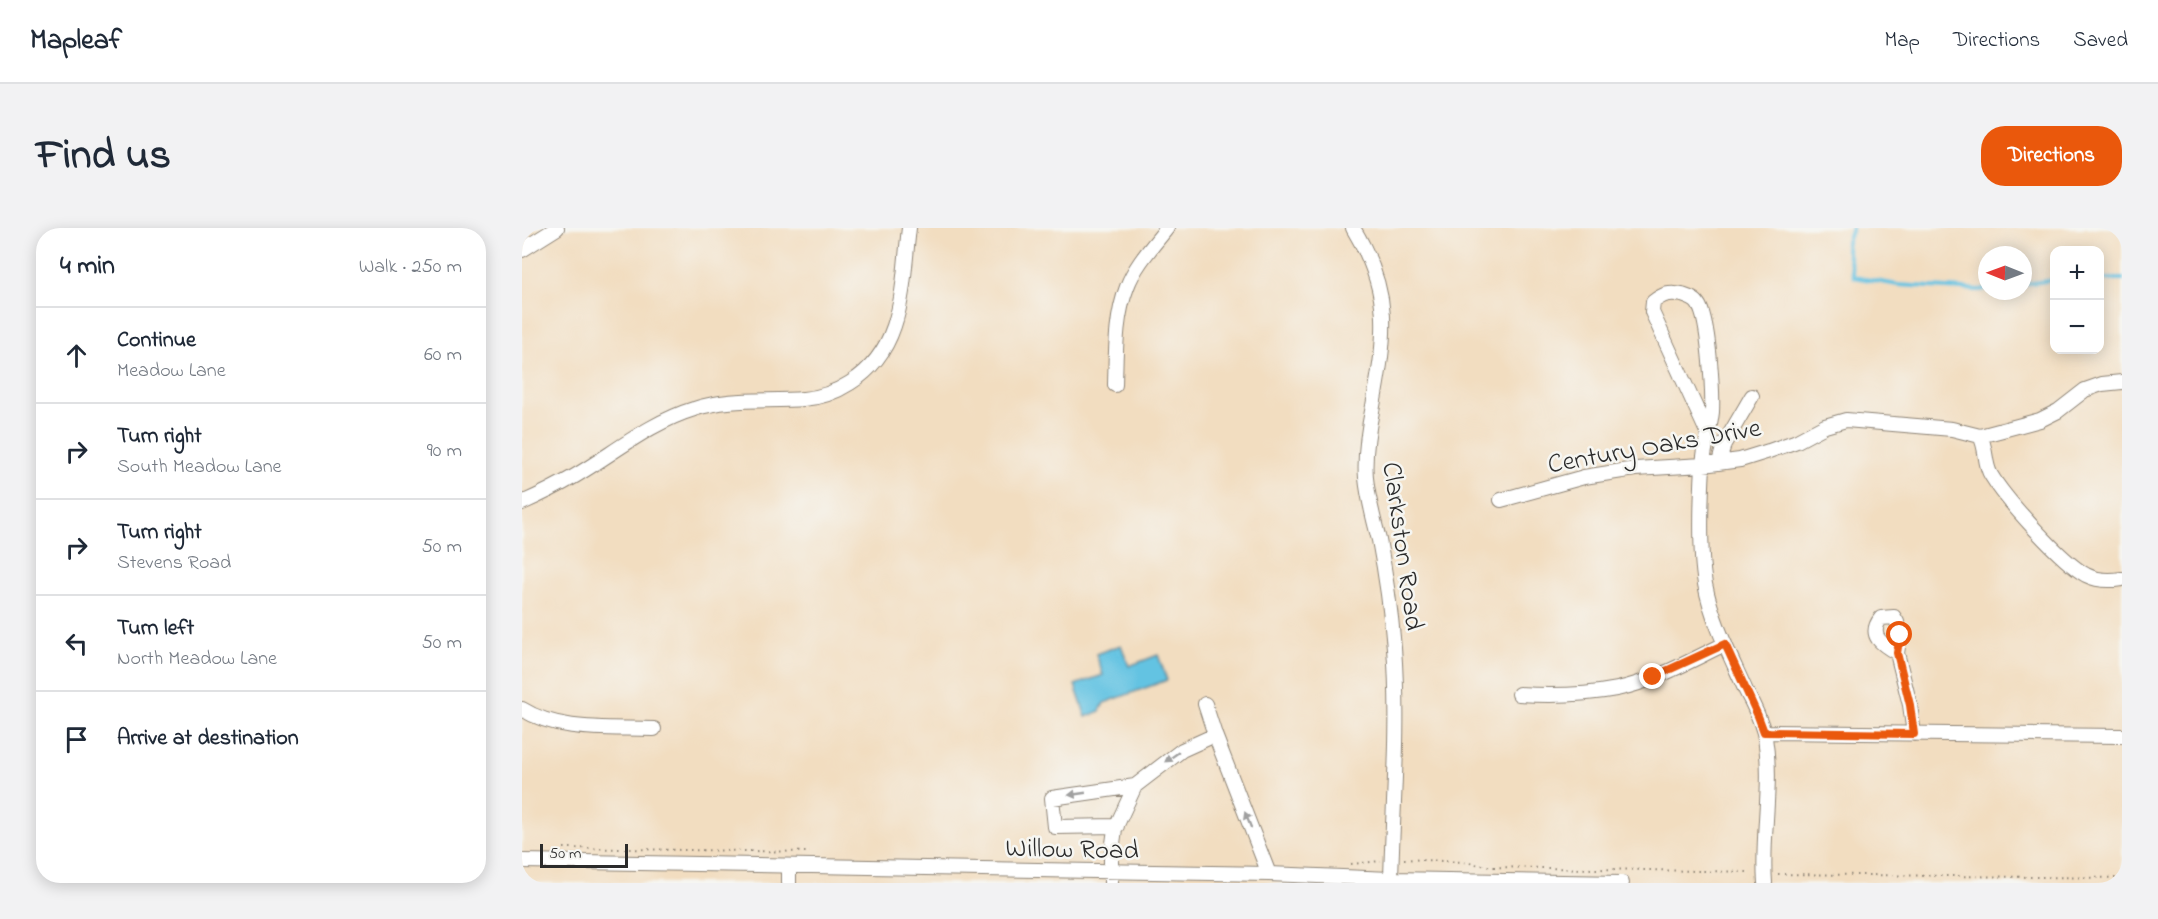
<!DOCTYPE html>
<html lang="en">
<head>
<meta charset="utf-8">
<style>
  body { margin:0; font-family:"Indie Flower",sans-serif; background:#f2f2f3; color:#1f2937 }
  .controls { position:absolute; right:18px; top:18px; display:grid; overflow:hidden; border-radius:12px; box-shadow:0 3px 15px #0003 }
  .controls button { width:54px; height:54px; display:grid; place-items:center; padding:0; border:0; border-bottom:2px solid #e0e1e3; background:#fff; color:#1f2937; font:30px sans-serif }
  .compass { position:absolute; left:1456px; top:18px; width:54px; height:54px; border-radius:50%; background:#fff; box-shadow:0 3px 15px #0003; rotate:271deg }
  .scale { position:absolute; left:18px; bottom:15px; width:88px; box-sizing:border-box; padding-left:6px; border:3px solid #2b2b2b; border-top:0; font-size:16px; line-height:21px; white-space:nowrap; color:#2b2b2b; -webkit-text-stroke:4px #f6f6f2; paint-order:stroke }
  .stop { position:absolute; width:18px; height:18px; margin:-14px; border:4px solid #ea580c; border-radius:50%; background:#fff }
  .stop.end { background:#ea580c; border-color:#fff; box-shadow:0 2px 6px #0008 }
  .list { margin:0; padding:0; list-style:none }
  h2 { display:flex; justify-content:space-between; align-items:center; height:78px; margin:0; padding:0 24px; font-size:26px }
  h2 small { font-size:20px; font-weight:400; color:#747a83 }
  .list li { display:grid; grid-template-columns:39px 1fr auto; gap:18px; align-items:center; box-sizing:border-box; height:96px; padding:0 24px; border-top:2px solid #e0e1e3 }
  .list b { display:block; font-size:22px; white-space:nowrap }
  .list p { margin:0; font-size:20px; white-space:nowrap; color:#747a83 }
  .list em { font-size:20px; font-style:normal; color:#747a83 }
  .icon { flex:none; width:33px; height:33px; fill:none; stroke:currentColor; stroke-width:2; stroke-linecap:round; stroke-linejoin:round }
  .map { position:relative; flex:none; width:1600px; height:655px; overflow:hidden; border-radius:24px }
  header { display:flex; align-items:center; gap:36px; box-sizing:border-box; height:84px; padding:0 30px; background:#fff; border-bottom:2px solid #e0e1e3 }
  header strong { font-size:28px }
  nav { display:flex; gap:33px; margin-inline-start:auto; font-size:21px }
  .intro { display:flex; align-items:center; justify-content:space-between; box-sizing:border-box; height:144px; padding:0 36px }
  h1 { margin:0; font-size:42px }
  .button { padding:15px 27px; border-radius:24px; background:#ea580c; color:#fff; font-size:21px; font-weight:700 }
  main { display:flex; gap:36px; padding:0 36px }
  aside { flex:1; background:#fff; border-radius:24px; box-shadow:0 3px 15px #0003 }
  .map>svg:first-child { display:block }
  .water { fill:#64c3e2; stroke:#487786; stroke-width:1.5 }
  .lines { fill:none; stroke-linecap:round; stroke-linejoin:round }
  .stream { stroke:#64c3e2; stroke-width:4 }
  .minor-casing { stroke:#8e8476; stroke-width:16 }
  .path { stroke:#8e8476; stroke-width:2; stroke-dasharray:1.5 4.5; stroke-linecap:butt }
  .minor { stroke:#fff; stroke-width:14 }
  .oneway { fill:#a0a0a0 }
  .route { stroke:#ea580c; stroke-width:8 }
  .labels { text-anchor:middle; stroke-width:5; stroke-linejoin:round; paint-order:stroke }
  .street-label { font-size:27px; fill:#2b2b2b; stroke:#f6f6f2 }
</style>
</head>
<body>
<header>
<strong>Mapleaf</strong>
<nav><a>Map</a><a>Directions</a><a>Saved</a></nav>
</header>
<div class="intro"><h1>Find us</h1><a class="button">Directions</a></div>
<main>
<aside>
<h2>4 min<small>Walk · 250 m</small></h2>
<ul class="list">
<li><svg class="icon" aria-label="ahead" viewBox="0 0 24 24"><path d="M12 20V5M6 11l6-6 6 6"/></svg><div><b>Continue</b><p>Meadow Lane</p></div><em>60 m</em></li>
<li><svg class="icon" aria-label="right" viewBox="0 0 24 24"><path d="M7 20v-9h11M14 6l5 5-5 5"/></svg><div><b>Turn right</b><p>South Meadow Lane</p></div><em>90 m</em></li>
<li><svg class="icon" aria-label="right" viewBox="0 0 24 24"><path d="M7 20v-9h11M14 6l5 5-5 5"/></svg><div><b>Turn right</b><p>Stevens Road</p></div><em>50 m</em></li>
<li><svg class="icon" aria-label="left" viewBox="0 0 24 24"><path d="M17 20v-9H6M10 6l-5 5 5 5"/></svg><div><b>Turn left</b><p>North Meadow Lane</p></div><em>50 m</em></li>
<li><svg class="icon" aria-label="arrive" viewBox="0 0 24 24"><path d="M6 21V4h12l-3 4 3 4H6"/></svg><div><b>Arrive at destination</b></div></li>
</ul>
</aside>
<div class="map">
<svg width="1600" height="655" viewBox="0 0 1600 655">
  <rect width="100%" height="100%" fill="#f6f6f2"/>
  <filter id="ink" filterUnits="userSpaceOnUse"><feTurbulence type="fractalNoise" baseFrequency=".0167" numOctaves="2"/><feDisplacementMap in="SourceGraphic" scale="12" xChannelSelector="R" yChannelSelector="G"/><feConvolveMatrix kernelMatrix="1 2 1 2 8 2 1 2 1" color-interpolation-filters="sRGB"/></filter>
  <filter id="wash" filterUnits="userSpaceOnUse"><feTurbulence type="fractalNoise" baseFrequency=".008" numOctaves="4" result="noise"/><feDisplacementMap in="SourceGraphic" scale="24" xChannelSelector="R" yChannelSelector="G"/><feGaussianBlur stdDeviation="1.35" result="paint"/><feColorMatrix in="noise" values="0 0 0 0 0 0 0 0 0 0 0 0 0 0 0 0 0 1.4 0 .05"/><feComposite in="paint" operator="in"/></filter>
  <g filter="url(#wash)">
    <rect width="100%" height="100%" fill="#f2ddc0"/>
    <path class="water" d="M599,417l8,21 29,-11 9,25 -63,23 -4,8 -14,6 -11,-32 28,-10 -7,-21z"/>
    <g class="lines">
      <path class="stream" d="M1330,0l-6,17 8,32 44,8 81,5 8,-1
        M1578,51h22
        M1501,56l31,-4"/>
    </g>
  </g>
  <g filter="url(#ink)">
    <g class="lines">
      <g class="minor-casing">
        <path id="minor" d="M831,0c40,66 33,106 20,178 -5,24 -9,48 -7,72 2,21 8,42 13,62 7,36 12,72 15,108 6,76 -1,155 -3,231
          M0,22l35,-22
          M593,157c1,-33 0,-67 12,-98 8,-22 26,-41 40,-59
          M1185,204l-55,-120 1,-10c10,-8 17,-10 29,-7 6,2 13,4 16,9 11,14 15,89 14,108 -2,18 -8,35 -9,54 -2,35 -4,84 2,118 7,37 26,73 41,107 7,13 14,27 18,42 10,48 -3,101 1,150
          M1458,208l60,-16 18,-9 27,-21 17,-6 20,-2
          M1197,235l5,-19 28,-48
          M979,272l83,-23 51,-8 68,-4 37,-5 29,-9 28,-10 28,-15 21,-6 106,9 28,7c7,12 4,28 11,39 15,25 71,87 95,100 12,6 24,6 36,4
          M0,275c18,-8 36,-17 53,-27 39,-23 76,-54 119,-67 35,-12 73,-7 109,-10 16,-1 33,-7 47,-16 55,-34 52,-98 59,-155
          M1375,425c-14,-8 -30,-17 -16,-35l13,-1 3,5 3,13 -3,18 13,52 4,29
          M997,466c32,2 67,1 98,-5 38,-8 74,-29 108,-45
          M683,476l10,31 54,139
          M0,481c38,24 89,18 132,20
          M1242,504l358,4
          M595,598l-62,1 -3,-29 83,-12
          M0,633l747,13 122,5 231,4
          M267,655v-17
          M589,655v-25l4,-29 20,-43 47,-36 33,-15"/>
      </g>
      <path class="path" d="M42,620l246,4
        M563,630l14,-7
        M882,631l59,3 30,5 258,5
        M829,636l30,-3
        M1256,646l344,4"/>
      <use href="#minor" class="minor"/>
    </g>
    <defs><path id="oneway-solid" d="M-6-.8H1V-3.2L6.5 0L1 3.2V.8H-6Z" transform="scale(1.5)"/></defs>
    <g class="oneway">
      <use href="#oneway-solid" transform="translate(650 529) rotate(145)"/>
      <use href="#oneway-solid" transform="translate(555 566) rotate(172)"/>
      <use href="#oneway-solid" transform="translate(726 592) rotate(-112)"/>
    </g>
  </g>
  <g class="lines" filter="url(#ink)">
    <path class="route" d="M1131,449l72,-33 33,72 6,16 150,2 -4,-29 -13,-52 3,-18"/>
  </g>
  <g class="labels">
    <g class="street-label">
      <text transform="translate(1132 217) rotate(-10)" y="9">Century Oaks Drive</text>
      <text transform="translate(882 318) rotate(82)" y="9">Clarkston Road</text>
      <text transform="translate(550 620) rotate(1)" y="9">Willow Road</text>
    </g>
  </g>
</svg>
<div class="controls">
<button>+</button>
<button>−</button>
</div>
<svg class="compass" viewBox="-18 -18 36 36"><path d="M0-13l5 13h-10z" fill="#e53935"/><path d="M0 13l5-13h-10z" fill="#747a83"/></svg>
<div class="scale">50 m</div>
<div class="stop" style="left:1378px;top:407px"></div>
<div class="stop end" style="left:1131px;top:449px"></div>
</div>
</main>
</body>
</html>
